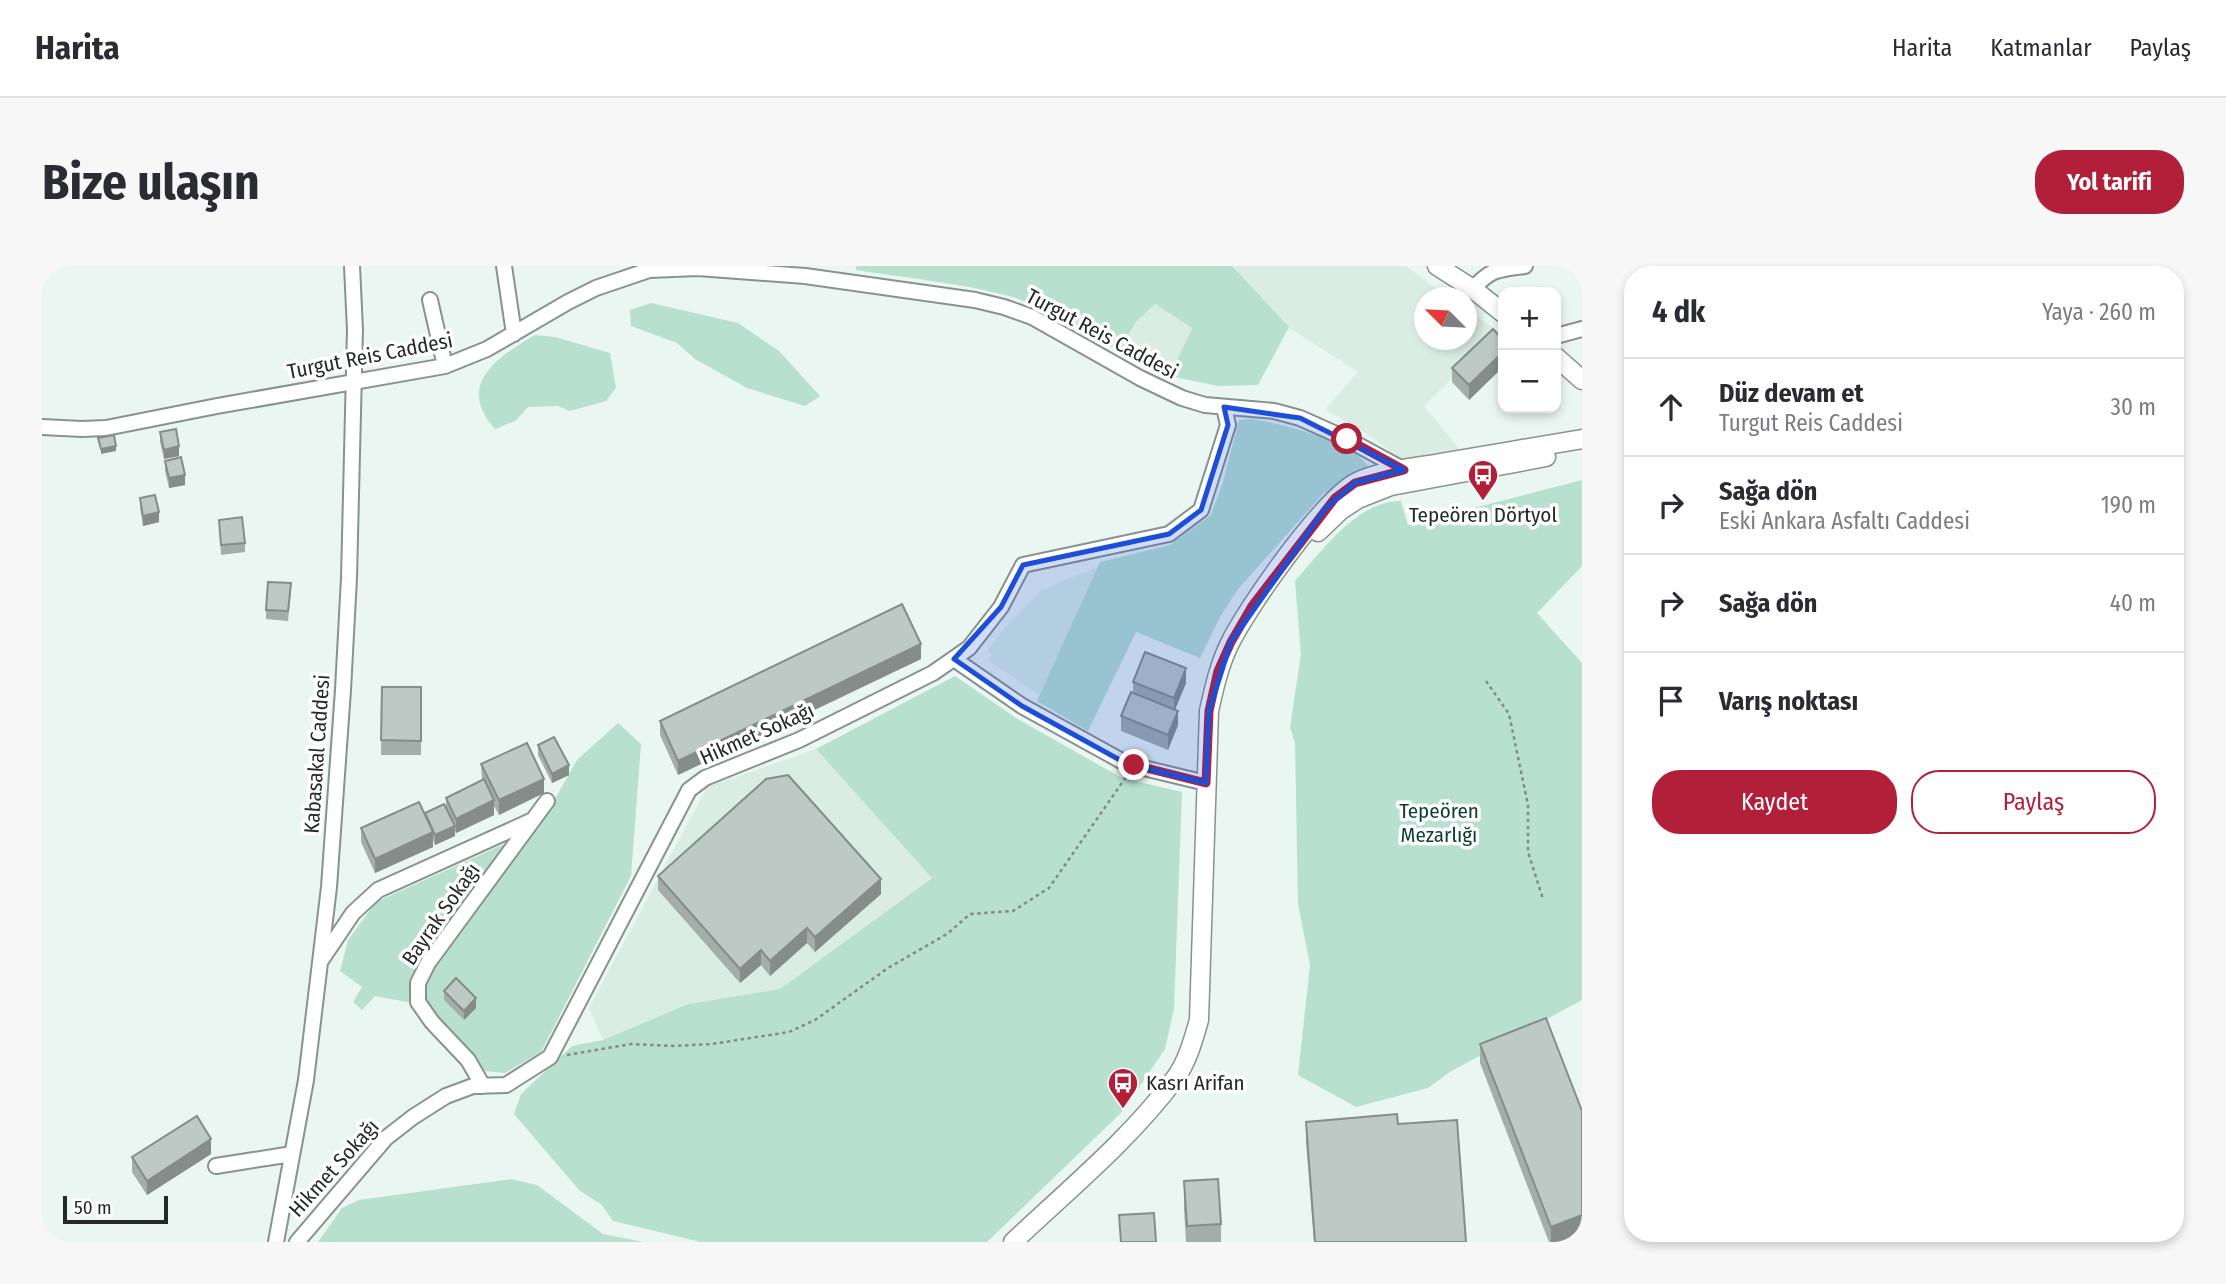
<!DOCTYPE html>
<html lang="tr">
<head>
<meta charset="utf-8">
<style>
  body { margin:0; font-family:"Fira Sans Condensed",sans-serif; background:#f7f7f7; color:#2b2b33 }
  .controls { position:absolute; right:21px; top:21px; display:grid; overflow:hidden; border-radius:14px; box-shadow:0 4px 10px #0003 }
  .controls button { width:63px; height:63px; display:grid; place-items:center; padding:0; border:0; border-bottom:2px solid #e1e1e2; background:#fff; color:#2b2b33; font:35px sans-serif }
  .compass { position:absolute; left:1372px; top:21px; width:63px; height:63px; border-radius:50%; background:#fff; box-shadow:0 4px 10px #0003; rotate:294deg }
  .scale { position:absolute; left:21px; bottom:18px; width:105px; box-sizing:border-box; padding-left:7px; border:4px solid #252a28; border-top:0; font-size:19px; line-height:24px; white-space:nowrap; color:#252a28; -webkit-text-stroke:5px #fff; paint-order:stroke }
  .stop { position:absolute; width:21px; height:21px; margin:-16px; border:5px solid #b21f39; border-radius:50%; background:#fff }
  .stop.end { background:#b21f39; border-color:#fff; box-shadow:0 2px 7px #0008 }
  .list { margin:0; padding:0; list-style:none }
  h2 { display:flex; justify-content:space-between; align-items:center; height:91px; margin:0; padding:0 28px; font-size:30px }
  h2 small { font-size:23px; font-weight:400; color:#7c7c81 }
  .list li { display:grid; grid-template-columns:46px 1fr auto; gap:21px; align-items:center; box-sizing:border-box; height:98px; padding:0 28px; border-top:2px solid #e1e1e2 }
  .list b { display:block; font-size:26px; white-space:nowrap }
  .list p { margin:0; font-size:23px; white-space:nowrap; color:#7c7c81 }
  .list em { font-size:23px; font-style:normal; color:#7c7c81 }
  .actions { display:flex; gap:14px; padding:21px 28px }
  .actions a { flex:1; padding:16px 0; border:2px solid #b21f39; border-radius:28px; text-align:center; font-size:24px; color:#b21f39 }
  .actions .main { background:#b21f39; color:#fff }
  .icon { flex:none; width:38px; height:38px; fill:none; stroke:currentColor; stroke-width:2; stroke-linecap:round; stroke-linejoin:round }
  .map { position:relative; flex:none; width:1540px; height:976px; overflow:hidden; border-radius:28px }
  header { display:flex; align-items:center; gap:42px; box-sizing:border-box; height:98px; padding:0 35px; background:#fff; border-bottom:2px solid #e1e1e2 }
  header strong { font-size:33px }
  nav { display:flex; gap:38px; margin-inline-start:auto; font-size:24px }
  .intro { display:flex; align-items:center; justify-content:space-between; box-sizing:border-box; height:168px; padding:0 42px }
  h1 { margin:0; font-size:49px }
  .button { padding:18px 32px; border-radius:28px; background:#b21f39; color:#fff; font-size:24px; font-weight:700 }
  main { display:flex; gap:42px; padding:0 42px }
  aside { flex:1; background:#fff; border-radius:28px; box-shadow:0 4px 10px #0003 }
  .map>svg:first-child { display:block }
  .built { fill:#d9ede4 }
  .green { fill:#b7e0cf }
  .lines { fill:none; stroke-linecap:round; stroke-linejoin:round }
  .minor-casing { stroke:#88938e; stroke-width:18 }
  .major-casing { stroke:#88938e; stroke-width:21 }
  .path { stroke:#838b87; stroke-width:2.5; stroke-dasharray:3.5 3.5; stroke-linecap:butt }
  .minor { stroke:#fff; stroke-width:14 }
  .major { stroke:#fff; stroke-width:18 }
  .wall { fill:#a3ada9 }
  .shaded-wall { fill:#848d89 }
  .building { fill:#bdc9c4; stroke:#848d89; stroke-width:2 }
  .route { stroke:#b21f39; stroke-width:9 }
  .marked { fill:#1d4ed8; fill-opacity:0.2; stroke:#1d4ed8; stroke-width:5; stroke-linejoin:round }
  .labels { text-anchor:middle; stroke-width:7; stroke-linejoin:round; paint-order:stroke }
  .street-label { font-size:21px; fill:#252a28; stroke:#fff }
  .poi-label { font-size:21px; fill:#252a28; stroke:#fff }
  .park-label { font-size:21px; fill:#0a3e2f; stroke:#fff }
</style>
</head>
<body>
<header>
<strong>Harita</strong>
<nav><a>Harita</a><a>Katmanlar</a><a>Paylaş</a></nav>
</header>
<div class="intro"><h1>Bize ulaşın</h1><a class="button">Yol tarifi</a></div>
<main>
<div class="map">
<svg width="1540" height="976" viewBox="0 0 1540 976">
  <rect width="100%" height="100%" fill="#eaf6f1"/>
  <path class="built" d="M1190,0h174l42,31 -24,1v42h42l1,-30 32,22 -75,74 37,45 -62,8 -24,-20 -50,-30 33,-37 -73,-47z
    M1113,38l37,24 -22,48 -50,-24 15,-29z
    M1056,301l-58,128 -51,-34 3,-7 -5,-3 19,-25 35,-36z
    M774,483l117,128 -153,112 -92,15 -85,36 -14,-32 118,-221z"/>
  <path class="green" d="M814,0h376l57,61 -31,58 -40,1 -48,-10 22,-48 -37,-24 -20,19 -15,29c-34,-19 -73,-45 -111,-56 -49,-13 -102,-18 -153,-26z
    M609,37l87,20 41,28 41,45 -15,10 -58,-18 -52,-29 -18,-16 -46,-17 -1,-16z
    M493,69l20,2 55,16 6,35 -10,13 -36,10 -12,-5 -30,1 -13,14 -20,8c-40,-45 3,-72 40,-94z
    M1210,153c30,5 98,21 116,47l-45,28 -85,95 -18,28 -20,41 -64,-26 -48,99 -51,-30 63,-139 70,-17 41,-30 12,-33 16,-62z
    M1540,214v86l-45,47 45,50v337l-132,72 -22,16 -72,19 -58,-32 12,-110 -12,-61 -3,-161 -5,-16 11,-73 -6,-73c26,-29 63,-81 106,-80l7,24z
    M913,410l61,42 106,60 60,14 -8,217 -9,40 -43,63 -135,130h-286l-88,-21 -11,-16 -23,-15 -65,-76 7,-20 51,-48 31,-6 85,-36 92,-15 152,-111 -116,-129z
    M576,457l23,21 -10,132 -90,176 -36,21 -20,-2 -61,-69h-17l-32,-6 -13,14 -9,-8 9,-15 -22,-16 8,-31 28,-38 162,-73 39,-69z
    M469,913l26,6 66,49 41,8h-326l24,-34 17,-8z"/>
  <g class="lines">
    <g class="minor-casing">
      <path id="minor" d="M462,0l10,68
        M1431,23c17,-20 26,-20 52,-23
        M388,34l15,66
        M1514,70l26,-7
        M0,161l40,2 24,-1 111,-22 228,-40 42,-17 81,-47 28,-14 53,-18 49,-2 107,8 170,24 29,7 28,10 108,61 42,20 23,7 69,6 26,7 47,21 57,31
        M912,393l68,47 105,58 79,19
        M280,693l31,-46 25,-23 155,-70
        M441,820l-15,-26 -36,-38 -14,-20v-19l10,-20 119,-162
        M174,900l76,-12
        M234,976l30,-162 23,-193 14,-197 6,-112 6,-248 -3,-64
        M255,976l89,-104 27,-21 33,-21 27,-10 33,-1 44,-28 139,-267 16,-12 94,-38 134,-67 36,-25 32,-41 22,-42 146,-31 32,-24 27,-85 -4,-18"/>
    </g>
    <g class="major-casing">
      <path id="major" d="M1395,0l36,23 30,24
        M1514,91l26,23
        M1276,266l23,-22 17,-11 33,-13 155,-29
        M971,976c55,-52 116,-102 161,-162 13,-17 19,-39 25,-60l10,-309c5,-23 10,-45 20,-66 17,-36 94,-146 128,-163 25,-12 56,-14 83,-19 47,-8 95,-16 142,-24"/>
    </g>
    <path class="path" d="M1444,415l23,33 19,91v47l15,47
      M525,789l64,-11 43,2 38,-2 77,-12 26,-12 73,-52 59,-34 23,-20 43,-3 36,-23 77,-111"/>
    <use href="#minor" class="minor"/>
    <use href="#major" class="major"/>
  </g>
  <path class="wall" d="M1461,74v27l-34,33 -17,-18v-14z
    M118,166l19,24 -15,3 -4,-17z
    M123,195l20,24 -16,3 -4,-17z
    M98,232l19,24 -16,4 -3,-18z
    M177,254l26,23v9l-24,3z
    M249,327l-3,28 -22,-2v-9z
    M879,393l-243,116 -18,-40v-14z
    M1091,416l53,1 -11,27 3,15 -10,25 -47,-19v-15l12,-23z
    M340,421h39v68h-40z
    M496,479l31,30 -17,8 -14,-28z
    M439,498l63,29 -45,22 -5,-9v9l-38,18 -1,-2v5l-20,9 -2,-5v7l-58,26 -14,-31v-14l64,-13 21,-8v-9l36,-18z
    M616,610l223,18 -66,58 -8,-9 -37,33 -9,-11 -21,18 -82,-93z
    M402,725l32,17 -12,12 -20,-20z
    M1438,778l83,198h-14l-69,-179z
    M1264,856l92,2 68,118h-152l-8,-100z
    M169,888l-64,41 -15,-23v-15z
    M1142,915l37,43v18h-35l-2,-33z"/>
  <path class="shaded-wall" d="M1461,86v15l-34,33v-15z
    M74,180v5l-15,3v-5z
    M137,180v10l-15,3v-9z
    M143,209v10l-16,3v-10z
    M117,246v10l-16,4v-10z
    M879,378v15l-243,116v-14z
    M1144,402v15l-12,29v-14z
    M1136,445v14l-10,25v-15z
    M527,499v10l-17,8v-9z
    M502,513v14l-45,22v-15z
    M452,534v15l-38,18v-14z
    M413,560v10l-20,9v-10z
    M391,566v15l-58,26v-14z
    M839,613v15l-66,58v-15z
    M765,662v15l-37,33v-15z
    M719,684v15l-21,18v-14z
    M434,732v10l-12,12v-9z
    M169,873v15l-64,41v-14z
    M1540,949v20l-19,7h-12v-15z"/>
  <path class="building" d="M1451,63l10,11v12l-34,33 -17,-17z
    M134,163l3,17 -15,4 -4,-18z
    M72,169l2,11 -15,3 -3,-11z
    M139,191l4,18 -16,3 -4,-17z
    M113,229l4,17 -16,4 -3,-18z
    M200,251l3,26 -24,2 -2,-25z
    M226,316l23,1 -3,28 -22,-1z
    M860,338l19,40 -243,117 -18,-40z
    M1103,386l41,16 -12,30 -41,-16z
    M340,421h39v54l-40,-1z
    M1089,426l47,19 -10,24 -47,-19z
    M512,471l15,28 -17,9 -14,-29z
    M485,477l17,36 -45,21 -18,-36z
    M746,509l93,104 -66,58 -8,-9 -37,33 -9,-11 -21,19 -82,-93 108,-97z
    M442,513l10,21 -38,19 -10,-21z
    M377,536l14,30 -58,27 -14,-31z
    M402,538l11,22 -20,9 -10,-22z
    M414,712l20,20 -12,13 -20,-20z
    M1504,752l36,93v104l-31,12 -71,-183z
    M1355,848l1,10 59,-4 9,122h-151l-9,-120z
    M155,850l14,23 -64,42 -15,-24z
    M1176,913l3,45 -34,2 -3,-45z
    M1112,947l2,29h-35l-2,-27z"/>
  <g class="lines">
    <path class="route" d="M1092,499l72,18 3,-72 9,-40 13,-29 21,-36 83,-108 20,-15 49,-13 -57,-31"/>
  </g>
  <path class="marked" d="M1182,141l76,11 104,52 -49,13 -30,26 -94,133 -22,69 -3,72 -79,-19 -105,-58 -68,-47 47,-52 22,-42 146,-31 32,-24 27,-85z"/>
  <defs>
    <g id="bus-pin" transform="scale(1.575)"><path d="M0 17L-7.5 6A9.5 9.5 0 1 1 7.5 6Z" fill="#b21f39" stroke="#fff"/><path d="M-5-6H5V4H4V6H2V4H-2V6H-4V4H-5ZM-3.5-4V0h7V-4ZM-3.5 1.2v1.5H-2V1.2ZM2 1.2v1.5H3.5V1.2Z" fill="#fff"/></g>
  </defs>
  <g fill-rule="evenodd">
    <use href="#bus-pin" x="1441" y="209"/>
    <use href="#bus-pin" x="1081" y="817"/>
  </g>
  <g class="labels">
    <g class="street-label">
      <text transform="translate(1060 68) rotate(28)" y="7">Turgut Reis Caddesi</text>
      <text transform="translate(328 90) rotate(-11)" y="7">Turgut Reis Caddesi</text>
      <text transform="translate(715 468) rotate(-24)" y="7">Hikmet Sokağı</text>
      <text transform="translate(275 488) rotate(-86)" y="7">Kabasakal Caddesi</text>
      <text transform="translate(399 648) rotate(-55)" y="7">Bayrak Sokağı</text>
      <text transform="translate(292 902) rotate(-48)" y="7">Hikmet Sokağı</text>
    </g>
    <g class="poi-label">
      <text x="1441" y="256">Tepeören Dörtyol</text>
      <text x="1104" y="824" text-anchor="start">Kasrı Arifan</text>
    </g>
    <g class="park-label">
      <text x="1397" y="552">Tepeören<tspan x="1397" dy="24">Mezarlığı</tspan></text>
    </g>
  </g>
</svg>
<div class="controls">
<button>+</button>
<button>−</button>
</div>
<svg class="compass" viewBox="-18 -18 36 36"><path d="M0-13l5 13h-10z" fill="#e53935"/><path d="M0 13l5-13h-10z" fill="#7c7c81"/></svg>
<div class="scale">50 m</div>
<div class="stop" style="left:1305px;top:173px"></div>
<div class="stop end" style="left:1092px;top:499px"></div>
</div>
<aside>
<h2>4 dk<small>Yaya · 260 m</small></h2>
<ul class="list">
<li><svg class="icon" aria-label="ahead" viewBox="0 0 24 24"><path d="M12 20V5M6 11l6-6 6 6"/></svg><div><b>Düz devam et</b><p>Turgut Reis Caddesi</p></div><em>30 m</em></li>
<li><svg class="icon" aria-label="right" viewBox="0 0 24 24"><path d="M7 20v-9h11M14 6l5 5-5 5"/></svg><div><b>Sağa dön</b><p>Eski Ankara Asfaltı Caddesi</p></div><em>190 m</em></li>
<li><svg class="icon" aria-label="right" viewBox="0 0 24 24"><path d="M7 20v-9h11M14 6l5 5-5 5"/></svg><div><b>Sağa dön</b></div><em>40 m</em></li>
<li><svg class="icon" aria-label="arrive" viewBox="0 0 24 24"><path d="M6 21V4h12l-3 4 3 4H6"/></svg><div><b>Varış noktası</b></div></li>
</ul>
<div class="actions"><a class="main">Kaydet</a><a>Paylaş</a></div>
</aside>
</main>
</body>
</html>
